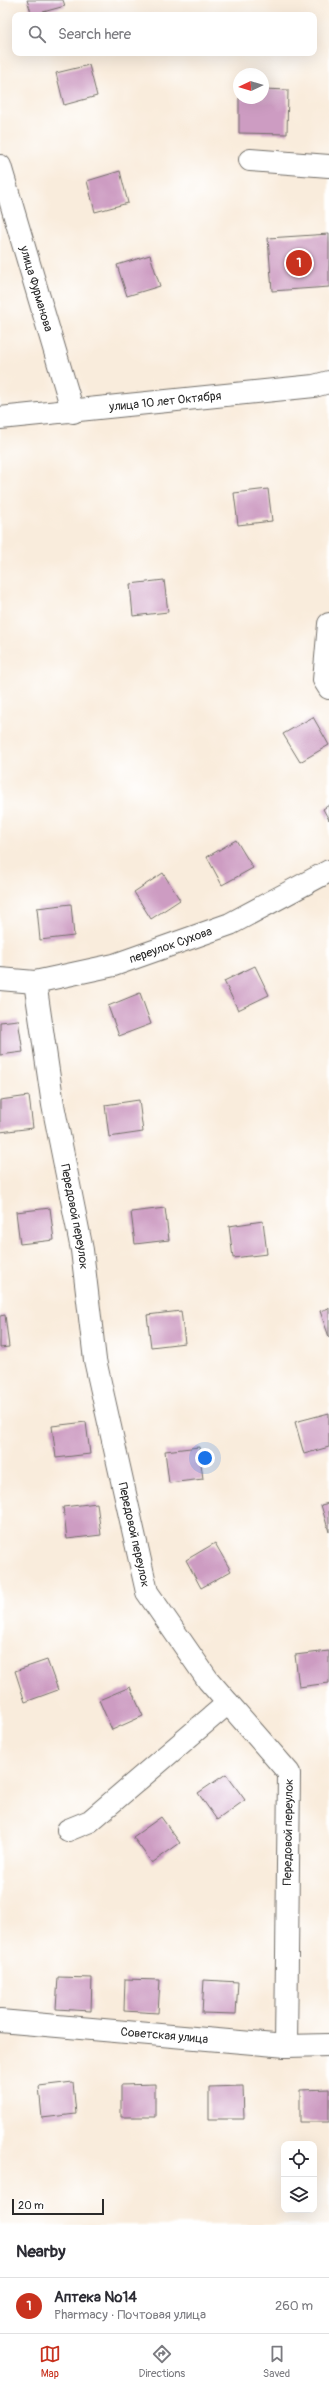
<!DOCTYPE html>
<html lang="en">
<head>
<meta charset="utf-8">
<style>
  body { margin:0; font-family:Pangolin,sans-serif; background:#f7f7f7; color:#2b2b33 }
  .controls { position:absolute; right:12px; bottom:12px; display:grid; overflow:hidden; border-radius:8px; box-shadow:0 4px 16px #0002 }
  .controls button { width:36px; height:36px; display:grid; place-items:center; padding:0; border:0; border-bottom:1px solid #e1e1e2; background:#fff; color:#2b2b33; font:20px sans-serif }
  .compass { position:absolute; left:233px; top:68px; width:36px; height:36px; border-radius:50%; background:#fff; box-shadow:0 4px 16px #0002; rotate:266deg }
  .scale { position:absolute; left:12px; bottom:10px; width:92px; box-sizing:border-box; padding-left:4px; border:2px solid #2b2b2b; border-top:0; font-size:11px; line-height:14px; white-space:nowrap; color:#2b2b2b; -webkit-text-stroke:3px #fff; paint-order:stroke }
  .you { position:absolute; left:205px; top:1458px; width:14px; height:14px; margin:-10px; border:3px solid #fff; border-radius:50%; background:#1a73e8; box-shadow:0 0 0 6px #1a73e833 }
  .badge { display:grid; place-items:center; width:26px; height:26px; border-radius:50%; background:#c8321e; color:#fff; font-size:13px; font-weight:700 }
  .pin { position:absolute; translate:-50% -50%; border:2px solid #fff; box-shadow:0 1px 4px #0006 }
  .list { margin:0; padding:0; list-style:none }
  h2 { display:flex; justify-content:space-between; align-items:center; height:52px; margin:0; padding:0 16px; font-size:17px }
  h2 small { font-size:13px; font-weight:400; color:#7c7c81 }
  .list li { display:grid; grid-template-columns:26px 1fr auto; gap:12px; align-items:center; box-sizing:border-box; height:56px; padding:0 16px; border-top:1px solid #e1e1e2 }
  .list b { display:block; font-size:15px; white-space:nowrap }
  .list p { margin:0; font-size:13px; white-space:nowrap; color:#7c7c81 }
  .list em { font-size:13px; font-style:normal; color:#7c7c81 }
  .icon { flex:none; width:22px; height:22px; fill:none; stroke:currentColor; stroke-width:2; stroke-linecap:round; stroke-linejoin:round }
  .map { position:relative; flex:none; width:329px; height:2225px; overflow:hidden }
  .search { position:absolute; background:#fff; box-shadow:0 4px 16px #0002; left:12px; right:12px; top:12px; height:44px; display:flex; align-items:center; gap:10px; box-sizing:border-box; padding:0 14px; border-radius:8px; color:#7c7c81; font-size:15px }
  .sheet { height:108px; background:#fff }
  nav { display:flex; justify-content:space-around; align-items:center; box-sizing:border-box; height:56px; border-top:1px solid #e1e1e2; background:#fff; font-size:11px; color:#7c7c81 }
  nav a { display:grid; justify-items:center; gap:2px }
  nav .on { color:#c8321e }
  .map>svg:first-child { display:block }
  .building { fill:#cd9cc2 }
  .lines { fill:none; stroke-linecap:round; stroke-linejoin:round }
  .minor-casing { stroke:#736f69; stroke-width:24 }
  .tertiary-casing { stroke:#736f69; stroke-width:24 }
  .minor { stroke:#fff; stroke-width:22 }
  .tertiary { stroke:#fff; stroke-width:22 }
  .labels { text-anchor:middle; stroke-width:3; stroke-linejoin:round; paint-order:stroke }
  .street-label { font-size:12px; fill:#2b2b2b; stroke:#fff }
</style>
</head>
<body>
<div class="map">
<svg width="329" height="2225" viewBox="0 0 329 2225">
  <rect width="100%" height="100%" fill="#fff"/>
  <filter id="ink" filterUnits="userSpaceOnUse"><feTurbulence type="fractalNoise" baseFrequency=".025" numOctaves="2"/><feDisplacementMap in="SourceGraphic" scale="8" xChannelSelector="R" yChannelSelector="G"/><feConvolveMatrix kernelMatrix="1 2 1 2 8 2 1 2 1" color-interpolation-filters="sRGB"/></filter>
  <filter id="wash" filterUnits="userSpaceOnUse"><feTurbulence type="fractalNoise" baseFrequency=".012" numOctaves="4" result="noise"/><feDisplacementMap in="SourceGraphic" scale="16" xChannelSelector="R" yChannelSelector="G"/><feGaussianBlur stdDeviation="0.9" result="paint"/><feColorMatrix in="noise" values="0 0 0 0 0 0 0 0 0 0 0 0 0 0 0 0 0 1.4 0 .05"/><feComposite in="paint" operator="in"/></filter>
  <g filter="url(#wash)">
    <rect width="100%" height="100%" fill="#f9ecdc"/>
    <g id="blocks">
      <path class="building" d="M27,0h36l2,6 -33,9z
        M89,65l8,31 -33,9 -8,-32z
        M263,89l25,1 -1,44 -48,-1v-35h24z
        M120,171l8,32 -33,9 -8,-31z
        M329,234v53l-57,4 -4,-53z
        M150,255l10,31 -33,10 -10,-31z
        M268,489l4,32 -34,4 -4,-32z
        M164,580l4,32 -35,4 -3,-32z
        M313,717l16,28 -29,17 -17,-28z
        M329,805v15l-6,-11z
        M236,840l17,28 -31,17 -15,-28z
        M163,873l17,27 -29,19 -17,-27z
        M71,904l3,32 -34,4 -3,-32z
        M255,966l14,29 -31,15 -14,-29z
        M140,993l11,31 -32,12 -11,-30z
        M18,1020l5,32 -23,3v-33z
        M29,1096l4,32 -33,4v-32z
        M139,1100l4,32 -34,5 -4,-32z
        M50,1208l4,32 -34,4 -4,-32z
        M165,1208l4,32 -34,4 -4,-32z
        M263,1221l4,33 -34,4 -4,-32z
        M329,1308v29l-9,-26z
        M181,1311l4,32 -34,4 -4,-32z
        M5,1315l4,32 -9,1v-32z
        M329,1413v34l-25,7 -9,-32z
        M86,1422l4,32 -34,4 -4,-32z
        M199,1447l4,32 -34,4 -4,-32z
        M97,1503l4,32 -34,4 -4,-32z
        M329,1503v29l-8,-27z
        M215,1543l16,28 -30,17 -15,-28z
        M329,1651v32l-30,4 -4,-32z
        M47,1660l11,30 -33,12 -10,-31z
        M130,1687l13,29 -31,14 -13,-30z
        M226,1774l19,26 -28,20 -19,-27z
        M161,1817l19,26 -28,20 -19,-26z
        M58,1977l34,1 -1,33 -35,-2z
        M125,1979l35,1 -2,33 -34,-2z
        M204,1980l34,2 -2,32 -34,-1z
        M73,2082l3,32 -34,4 -3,-32z
        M155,2084v33h-34v-32z
        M243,2086l1,33h-35v-32z
        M329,2089v33h-29v-32z"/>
    </g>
  </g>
  <g filter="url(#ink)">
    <use href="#blocks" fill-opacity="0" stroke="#736f69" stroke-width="1"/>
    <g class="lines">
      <g class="minor-casing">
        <g id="minor">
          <path d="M250,160l79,6"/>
          <path id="s1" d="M0,166l73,246"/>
          <path d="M329,624l-5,56 5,8"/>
          <path id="s2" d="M0,979l35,3 79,-17 116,-41 99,-53"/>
          <path id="s3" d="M35,982l18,123 29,145 13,110 52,232 61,88 81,93 -3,273"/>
          <path d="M68,1830l22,-9 138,-118"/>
          <path id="s4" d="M0,2021l286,25 43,-1"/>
        </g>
      </g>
      <g class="tertiary-casing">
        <g id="tertiary">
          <path id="s5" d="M0,418l314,-32 15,-4"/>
        </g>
      </g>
      <use href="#minor" class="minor"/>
      <use href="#tertiary" class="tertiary"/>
    </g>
  </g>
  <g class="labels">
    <g class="street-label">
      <text dy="4" stroke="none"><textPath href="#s1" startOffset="128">улица Фурманова</textPath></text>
      <text dy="4" stroke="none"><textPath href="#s5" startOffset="166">улица 10 лет Октября</textPath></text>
      <text dy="4" stroke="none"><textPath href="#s2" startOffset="176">переулок Сухова</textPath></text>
      <text dy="4" stroke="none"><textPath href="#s3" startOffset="238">Передовой переулок</textPath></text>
      <text dy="4" stroke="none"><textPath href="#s3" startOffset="562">Передовой переулок</textPath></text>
      <text transform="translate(288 1832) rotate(-89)" y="4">Передовой переулок</text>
      <text dy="4" stroke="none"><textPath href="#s4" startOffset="165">Советская улица</textPath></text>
    </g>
  </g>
</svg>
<div class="controls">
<button><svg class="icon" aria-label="locate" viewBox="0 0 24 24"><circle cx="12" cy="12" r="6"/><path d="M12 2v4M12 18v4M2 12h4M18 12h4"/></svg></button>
<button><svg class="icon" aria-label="layers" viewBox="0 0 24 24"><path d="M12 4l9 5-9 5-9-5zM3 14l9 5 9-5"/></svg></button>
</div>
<svg class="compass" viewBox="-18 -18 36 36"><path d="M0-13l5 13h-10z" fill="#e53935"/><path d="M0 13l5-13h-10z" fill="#7c7c81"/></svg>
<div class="scale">20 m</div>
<div class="you"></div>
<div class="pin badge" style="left:299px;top:263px">1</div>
<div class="search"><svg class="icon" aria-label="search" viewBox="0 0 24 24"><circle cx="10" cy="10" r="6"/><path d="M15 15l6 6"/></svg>Search here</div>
</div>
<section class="sheet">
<h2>Nearby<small></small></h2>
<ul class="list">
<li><span class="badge">1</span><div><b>Аптека №14</b><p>Pharmacy · Почтовая улица</p></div><em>260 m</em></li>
</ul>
</section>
<nav>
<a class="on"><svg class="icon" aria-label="map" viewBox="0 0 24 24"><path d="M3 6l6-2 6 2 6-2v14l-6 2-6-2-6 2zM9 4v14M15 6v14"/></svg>Map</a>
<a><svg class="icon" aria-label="directions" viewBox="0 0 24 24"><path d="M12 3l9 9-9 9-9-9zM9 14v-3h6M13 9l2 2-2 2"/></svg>Directions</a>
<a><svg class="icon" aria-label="saved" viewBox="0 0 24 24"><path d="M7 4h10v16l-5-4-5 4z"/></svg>Saved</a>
</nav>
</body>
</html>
